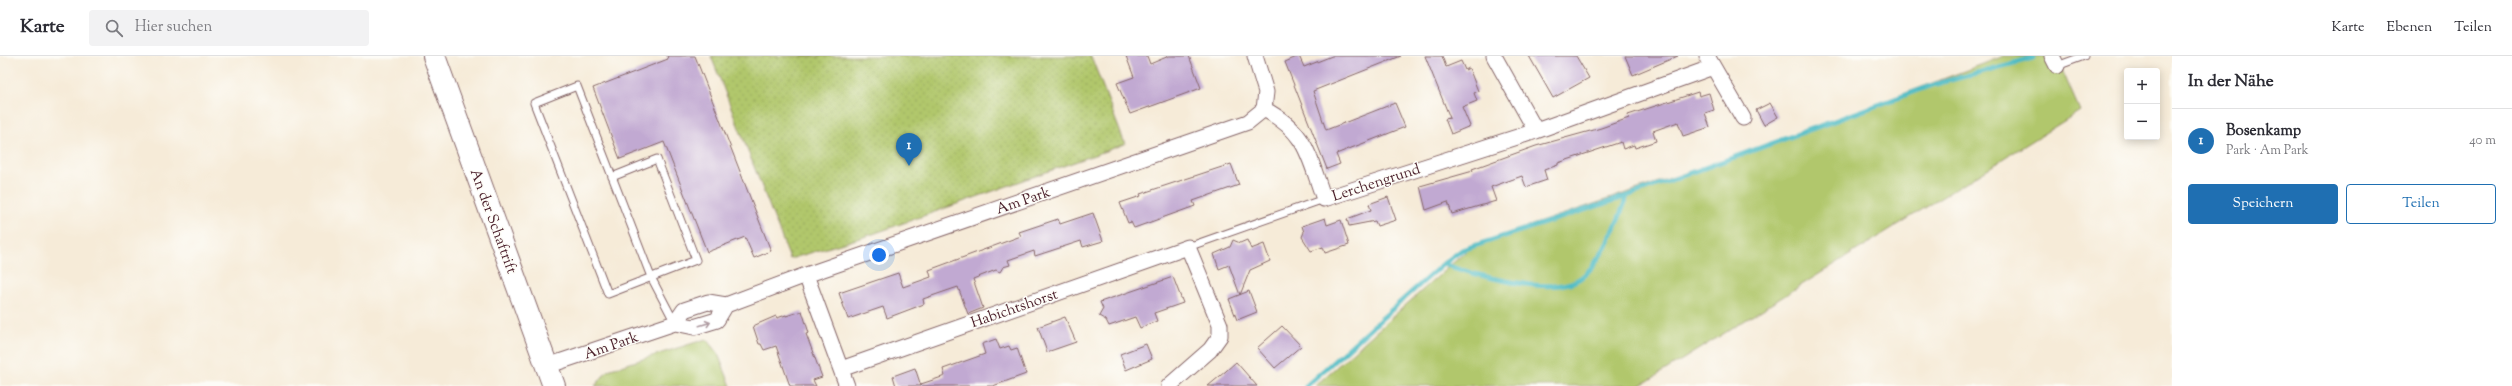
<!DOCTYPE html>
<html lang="de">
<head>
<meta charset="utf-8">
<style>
  body { margin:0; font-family:"Sorts Mill Goudy",serif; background:#f2f2f3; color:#2b2b33 }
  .controls { position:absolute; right:12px; top:12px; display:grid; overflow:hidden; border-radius:4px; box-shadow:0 2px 10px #0003 }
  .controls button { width:36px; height:36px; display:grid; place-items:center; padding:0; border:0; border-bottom:1px solid #e1e1e2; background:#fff; color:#2b2b33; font:20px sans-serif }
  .you { position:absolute; left:879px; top:199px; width:14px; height:14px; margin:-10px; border:3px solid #fff; border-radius:50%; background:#1a73e8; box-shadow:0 0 0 6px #1a73e833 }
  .badge { display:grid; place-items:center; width:26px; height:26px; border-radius:50%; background:#1f6fb2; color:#fff; font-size:13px; font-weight:700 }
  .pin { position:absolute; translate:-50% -33px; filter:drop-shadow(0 1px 2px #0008) }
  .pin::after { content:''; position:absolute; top:21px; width:14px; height:12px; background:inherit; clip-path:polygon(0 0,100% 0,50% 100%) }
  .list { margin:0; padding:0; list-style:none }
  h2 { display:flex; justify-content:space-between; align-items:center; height:52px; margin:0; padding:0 16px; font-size:17px }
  h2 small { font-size:13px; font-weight:400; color:#7c7c81 }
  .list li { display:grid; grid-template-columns:26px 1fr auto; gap:12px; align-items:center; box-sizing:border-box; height:64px; padding:0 16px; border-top:1px solid #e1e1e2 }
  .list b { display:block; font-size:15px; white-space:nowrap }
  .list p { margin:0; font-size:13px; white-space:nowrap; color:#7c7c81 }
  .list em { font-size:13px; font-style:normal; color:#7c7c81 }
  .actions { display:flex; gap:8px; padding:12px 16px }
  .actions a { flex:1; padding:9px 0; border:1px solid #1f6fb2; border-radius:4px; text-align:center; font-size:14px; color:#1f6fb2 }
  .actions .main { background:#1f6fb2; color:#fff }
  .icon { flex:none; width:22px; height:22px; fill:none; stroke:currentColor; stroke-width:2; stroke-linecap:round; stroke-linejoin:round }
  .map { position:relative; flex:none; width:2172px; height:330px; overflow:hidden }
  header { display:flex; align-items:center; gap:24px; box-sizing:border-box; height:56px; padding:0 20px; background:#fff; border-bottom:1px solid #e1e1e2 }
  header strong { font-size:19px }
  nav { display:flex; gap:22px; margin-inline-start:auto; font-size:14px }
  .search { width:280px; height:36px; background:#f2f2f3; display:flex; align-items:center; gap:10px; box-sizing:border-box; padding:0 14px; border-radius:4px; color:#7c7c81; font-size:15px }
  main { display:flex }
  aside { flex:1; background:#fff }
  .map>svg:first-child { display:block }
  .green { fill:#b1c76c; stroke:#7e734c }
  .garden { fill:url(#garden-dots); stroke:#7e734c }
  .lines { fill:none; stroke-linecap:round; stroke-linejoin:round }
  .stream { stroke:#4dbbc4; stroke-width:5 }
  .building { fill:#c1a9d2 }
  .lane-casing { stroke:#866668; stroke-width:9 }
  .street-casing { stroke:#866668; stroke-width:17 }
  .primary-casing { stroke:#866668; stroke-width:24 }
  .lane { stroke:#fff; stroke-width:7 }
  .street { stroke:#fff; stroke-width:15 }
  .primary { stroke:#fff; stroke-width:22 }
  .oneway { stroke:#ae9aa0 }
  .labels { text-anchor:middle; stroke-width:3; stroke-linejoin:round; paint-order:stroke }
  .street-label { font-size:15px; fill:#4a1f2b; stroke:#fdfcf7 }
</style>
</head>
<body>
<header>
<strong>Karte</strong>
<div class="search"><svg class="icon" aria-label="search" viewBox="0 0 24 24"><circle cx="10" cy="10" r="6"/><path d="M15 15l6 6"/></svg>Hier suchen</div>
<nav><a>Karte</a><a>Ebenen</a><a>Teilen</a></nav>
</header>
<main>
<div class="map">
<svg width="2172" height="330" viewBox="0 0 2172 330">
  <defs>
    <pattern id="garden-dots" width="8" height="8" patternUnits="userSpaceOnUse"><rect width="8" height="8" fill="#b1c76c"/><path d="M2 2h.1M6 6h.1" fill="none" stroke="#9aaa5e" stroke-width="1.8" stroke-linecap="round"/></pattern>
  </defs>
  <rect width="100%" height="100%" fill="#fdfcf7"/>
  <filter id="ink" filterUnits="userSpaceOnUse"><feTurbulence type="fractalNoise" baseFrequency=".025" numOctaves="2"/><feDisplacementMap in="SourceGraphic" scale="8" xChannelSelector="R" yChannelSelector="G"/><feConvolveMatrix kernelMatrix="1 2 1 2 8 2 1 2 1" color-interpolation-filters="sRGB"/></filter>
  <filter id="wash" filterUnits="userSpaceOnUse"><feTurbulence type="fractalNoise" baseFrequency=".012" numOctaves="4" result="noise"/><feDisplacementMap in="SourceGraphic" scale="16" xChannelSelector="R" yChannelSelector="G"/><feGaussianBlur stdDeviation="0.9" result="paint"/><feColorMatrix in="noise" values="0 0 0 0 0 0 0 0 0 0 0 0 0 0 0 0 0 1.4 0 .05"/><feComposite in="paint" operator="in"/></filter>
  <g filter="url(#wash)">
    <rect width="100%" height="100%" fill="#f6ebd8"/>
    <path class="green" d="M2004,0h52l24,55 -440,275h-325l158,-141 295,-100z
      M706,283l12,15 13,32h-136l13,-16z"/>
    <path class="garden" d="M711,0h380l34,88 -255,91 -80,24z"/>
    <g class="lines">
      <path class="stream" d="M1443,208c29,10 109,33 136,15 22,-14 40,-59 48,-83
        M1306,330l137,-122 19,-14 165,-54 309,-112 97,-26"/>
    </g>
    <g id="blocks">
      <path class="building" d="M667,0h28l76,195 -17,7 -9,-21 -38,15 -43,-110 -44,17 -27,-71 75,-29z
        M1126,0h21l3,8 19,-8h20l12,32 -71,26 -13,-31 17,-6z
        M1299,0l5,11 28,-11h69l-88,35 13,39 69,-27 10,24 -69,27 4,10 -13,5 -42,-107z
        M1425,0h17l4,11 15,-6 4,9 4,-2 9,23 -4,2 3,8 -15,6 8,19 -19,8 -6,-15 5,-1z
        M1529,0h47l13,22 -36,20z
        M1625,0h53l-45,19z
        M1698,36l1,4 10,-3 5,17 -9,3 5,14 -27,9 -5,-14 -25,9 3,10 -21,7 -1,-3 -11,4 -2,-7 -63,21v2l-14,5 3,10 -21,7 -4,-11 -31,11 5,14 -44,13 -4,-12 -22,8 -6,-24 53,-15 -1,-2 64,-23 65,-18 28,-10 -1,-3z
        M1770,47l8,14 -14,8 -8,-15z
        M1231,108l8,21 -46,16 2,5 -61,22 -3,-6 -3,1 -8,-20 21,-7 -1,-2z
        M1388,141l8,23 -19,6 -2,-5 -26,5 -2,-7 24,-9 -2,-6z
        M1093,157l10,28 -20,6 -2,-6 -46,15 -1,-5 -26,9 2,5 -7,2 -3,5 -4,-2 -23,9 10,29 -15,6 -10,-27 -35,12 1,5 -37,14 -4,-11 -35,12 -9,-26 59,-20 5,14 28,-10 -2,-7 92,-34 -2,-4 39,-13 2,5z
        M1325,162l2,7 14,-5 8,25 -24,8 -2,-6 -12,4 -9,-14 2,-5 -2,-6z
        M1233,184l7,3 7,-3 4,9 13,-5 6,17 -20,9 -10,25 -11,-30 -10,4 -5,-15 16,-7z
        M1173,221l10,26 -29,10 3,8 -17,7 -5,-11 -26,9 -3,-6 -7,-4 4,-7 -3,-7z
        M1249,235l8,21 -20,8 -8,-21z
        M802,255l7,22 -3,1 16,43 -9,3 3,6h-26l-14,-40 -12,4 -3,-6h-2l-6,-18 23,-10 1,2 9,-3v1z
        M1065,261l11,25 -29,10 -9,-25z
        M1282,270l19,20 -26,22 -18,-20z
        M996,283l4,10 9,-3 2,4 6,-2 9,26 -33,12h-71l-1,-2 24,-8 -2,-7 42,-15 -3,-10z
        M1146,288l6,15 -26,11 -6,-16z
        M1236,306l21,24h-49l18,-15z
        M915,312l6,18h-25l-3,-10z"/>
    </g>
  </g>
  <g filter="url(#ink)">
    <use href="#blocks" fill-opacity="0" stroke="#866668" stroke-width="1"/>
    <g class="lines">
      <g class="lane-casing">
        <path id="lane" d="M2057,10l27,-10
          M612,121l45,-18 39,101 -88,34 -74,-191 43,-17 74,191 24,46
          M1188,191l136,-48"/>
      </g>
      <g class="street-casing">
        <path id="street" d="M1494,0l42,75
          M1707,0l36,62
          M2052,0l5,10
          M1264,53c44,24 44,46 60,90l212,-68 177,-64
          M806,219l41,111
          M675,267l9,-13 24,-8 18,3 80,-30 442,-153 16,-13 2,-17 -11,-36
          M547,310l128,-43 19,4 23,-7 9,-15
          M841,313l347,-122 32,78v11l-10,14 -41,36"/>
      </g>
      <g class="primary-casing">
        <path id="primary" d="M434,0l120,330"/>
      </g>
      <use href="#lane" class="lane"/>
      <use href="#street" class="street"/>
      <use href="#primary" class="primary"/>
    </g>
    <defs><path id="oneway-shaft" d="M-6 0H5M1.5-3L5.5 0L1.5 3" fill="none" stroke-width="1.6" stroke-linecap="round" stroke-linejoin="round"/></defs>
    <use class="oneway" href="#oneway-shaft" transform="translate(705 268) rotate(-17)"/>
  </g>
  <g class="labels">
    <g class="street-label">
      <text transform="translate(1376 126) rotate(-18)" y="5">Lerchengrund</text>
      <text transform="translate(1023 144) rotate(-19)" y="5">Am Park</text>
      <text transform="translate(494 165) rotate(70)" y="5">An der Schaftrift</text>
      <text transform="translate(1014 252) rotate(-19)" y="5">Habichtshorst</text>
      <text transform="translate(611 289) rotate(-19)" y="5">Am Park</text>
    </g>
  </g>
</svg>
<div class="controls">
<button>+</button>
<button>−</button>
</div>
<div class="you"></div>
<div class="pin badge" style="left:909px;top:110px">1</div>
</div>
<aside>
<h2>In der Nähe<small></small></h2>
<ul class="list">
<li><span class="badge">1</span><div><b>Bosenkamp</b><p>Park · Am Park</p></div><em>40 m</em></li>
</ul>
<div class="actions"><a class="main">Speichern</a><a>Teilen</a></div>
</aside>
</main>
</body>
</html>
